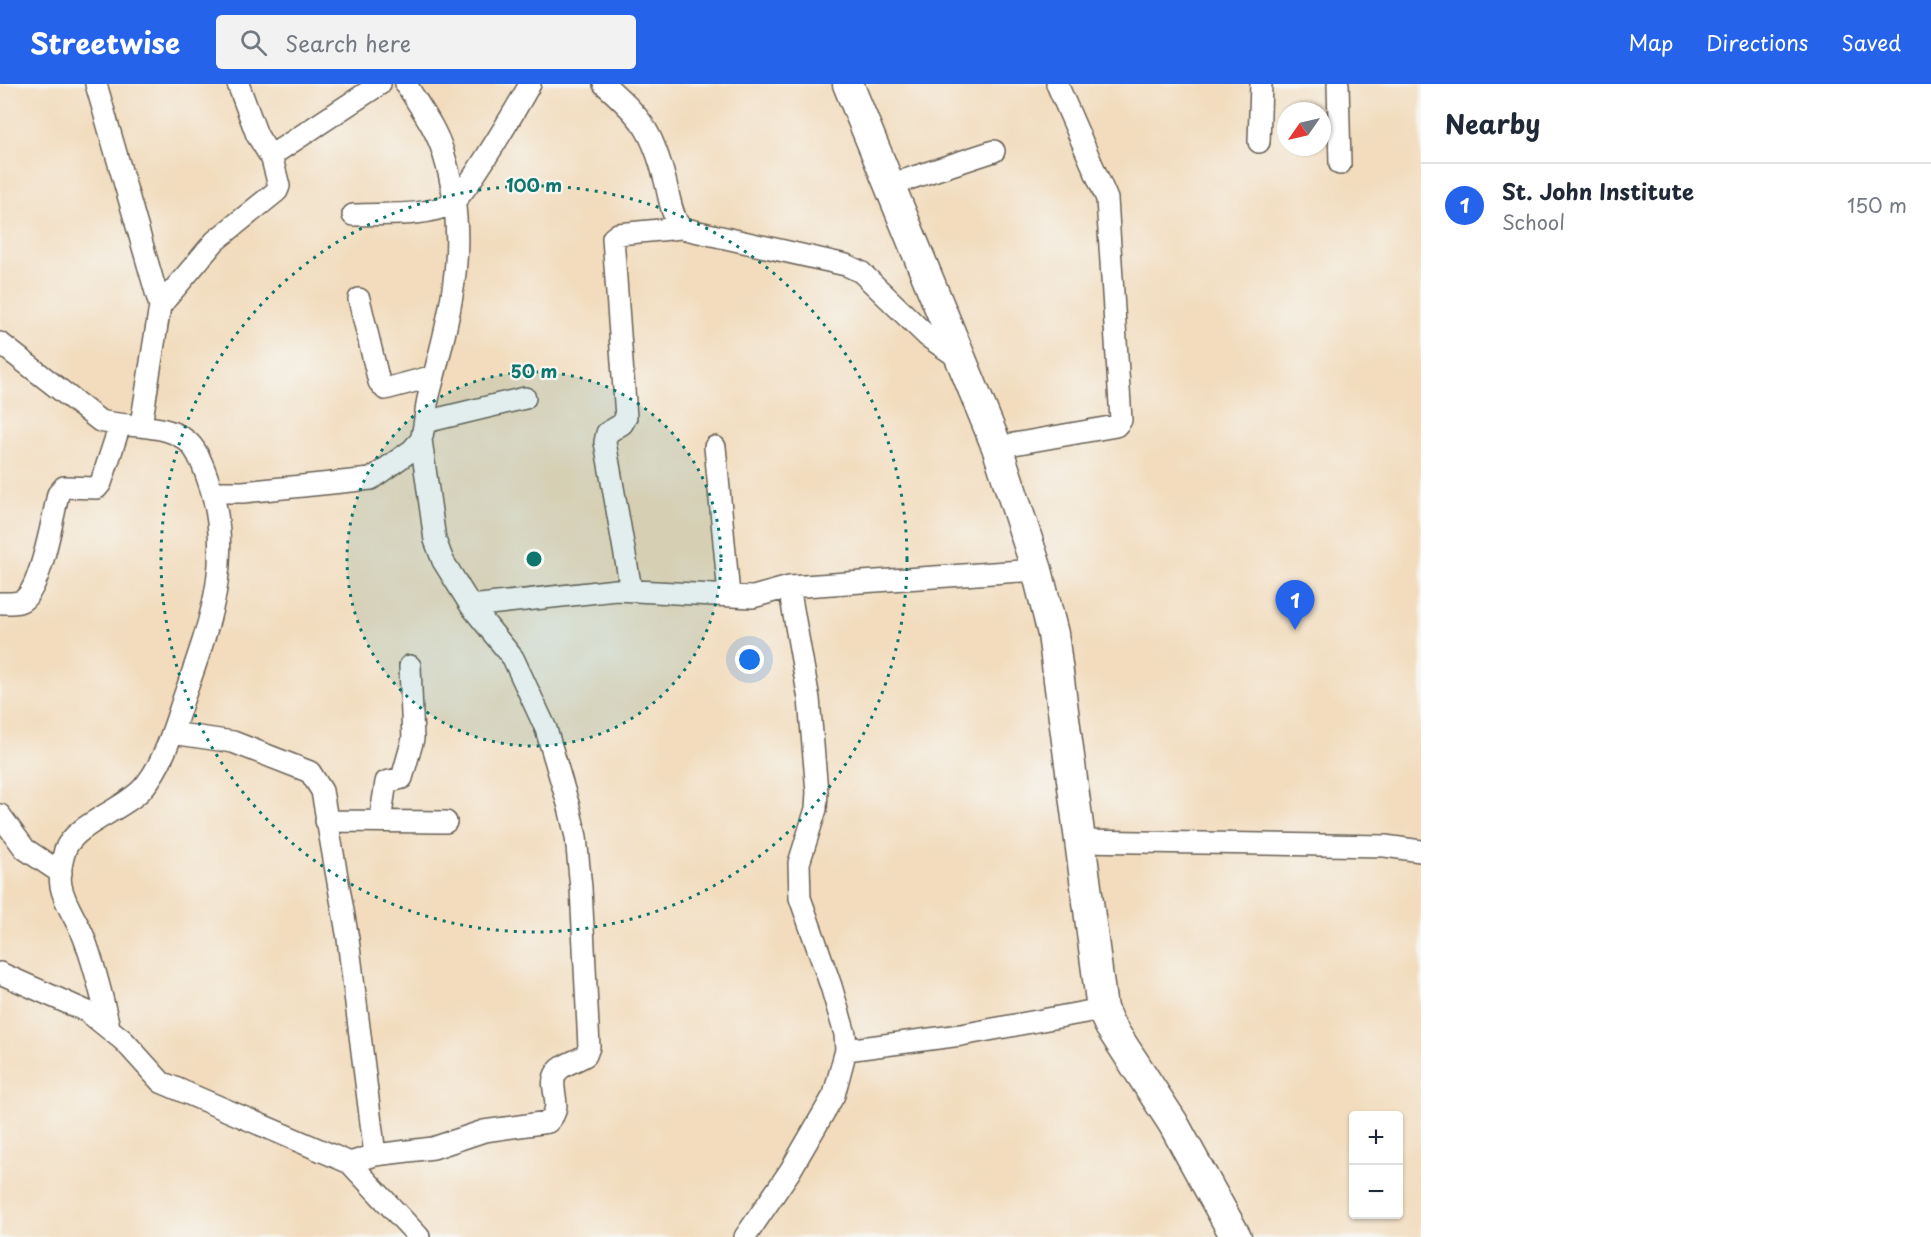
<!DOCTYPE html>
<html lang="en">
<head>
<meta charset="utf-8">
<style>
  body { margin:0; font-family:"Playpen Sans",sans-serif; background:#f2f2f3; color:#1f2937 }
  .controls { position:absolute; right:18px; bottom:18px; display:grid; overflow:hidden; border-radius:6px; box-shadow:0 2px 4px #0004 }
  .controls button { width:54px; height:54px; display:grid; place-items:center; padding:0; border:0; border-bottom:2px solid #e0e1e3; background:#fff; color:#1f2937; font:30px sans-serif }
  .compass { position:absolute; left:1277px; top:18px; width:54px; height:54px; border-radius:50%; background:#fff; box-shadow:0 2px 4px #0004; rotate:236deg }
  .you { position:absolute; left:750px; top:576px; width:21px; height:21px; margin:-15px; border:4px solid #fff; border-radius:50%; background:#1a73e8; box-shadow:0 0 0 9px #1a73e833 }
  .badge { display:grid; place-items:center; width:39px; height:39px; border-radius:50%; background:#2563eb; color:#fff; font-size:20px; font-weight:700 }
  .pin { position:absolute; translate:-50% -50px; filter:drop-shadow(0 2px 3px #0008) }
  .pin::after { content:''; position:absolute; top:32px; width:21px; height:18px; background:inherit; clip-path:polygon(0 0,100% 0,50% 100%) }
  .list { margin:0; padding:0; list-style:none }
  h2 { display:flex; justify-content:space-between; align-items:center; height:78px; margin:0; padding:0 24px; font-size:26px }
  h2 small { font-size:20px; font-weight:400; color:#747a83 }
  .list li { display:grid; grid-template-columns:39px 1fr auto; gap:18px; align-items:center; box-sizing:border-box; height:84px; padding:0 24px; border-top:2px solid #e0e1e3 }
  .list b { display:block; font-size:22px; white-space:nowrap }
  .list p { margin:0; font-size:20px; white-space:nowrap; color:#747a83 }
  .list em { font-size:20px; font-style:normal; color:#747a83 }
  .icon { flex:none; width:33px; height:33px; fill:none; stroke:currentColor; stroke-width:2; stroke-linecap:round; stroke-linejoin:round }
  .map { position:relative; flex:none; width:1421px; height:1153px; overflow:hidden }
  header { display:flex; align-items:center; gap:36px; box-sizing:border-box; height:84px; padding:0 30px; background:#2563eb; color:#fff }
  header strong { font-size:28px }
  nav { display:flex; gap:33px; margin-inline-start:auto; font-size:21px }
  .search { width:420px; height:54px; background:#f2f2f3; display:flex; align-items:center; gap:15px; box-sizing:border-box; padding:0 21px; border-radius:6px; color:#747a83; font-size:22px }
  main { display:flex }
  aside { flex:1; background:#fff }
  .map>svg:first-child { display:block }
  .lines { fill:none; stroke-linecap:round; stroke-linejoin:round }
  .street-casing { stroke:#675f54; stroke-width:24 }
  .secondary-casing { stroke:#675f54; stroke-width:33 }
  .street { stroke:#fff; stroke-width:21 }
  .secondary { stroke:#fff; stroke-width:30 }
  .ring { fill:none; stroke:#0f766e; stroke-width:3; stroke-dasharray:3 6 }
  .centre { fill:#0f766e; stroke:#f6f6f2; stroke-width:3 }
  .ring-label { font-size:18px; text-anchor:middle; font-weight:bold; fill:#0f766e; stroke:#f6f6f2; stroke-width:4.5; stroke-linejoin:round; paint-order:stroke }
</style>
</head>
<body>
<header>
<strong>Streetwise</strong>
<div class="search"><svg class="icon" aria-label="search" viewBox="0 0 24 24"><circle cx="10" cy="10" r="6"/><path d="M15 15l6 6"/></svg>Search here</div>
<nav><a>Map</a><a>Directions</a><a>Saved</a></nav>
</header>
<main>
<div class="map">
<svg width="1421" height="1153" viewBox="0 0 1421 1153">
  <rect width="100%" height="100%" fill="#f6f6f2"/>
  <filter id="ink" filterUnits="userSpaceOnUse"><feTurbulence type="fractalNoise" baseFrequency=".0167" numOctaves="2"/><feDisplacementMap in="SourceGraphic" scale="12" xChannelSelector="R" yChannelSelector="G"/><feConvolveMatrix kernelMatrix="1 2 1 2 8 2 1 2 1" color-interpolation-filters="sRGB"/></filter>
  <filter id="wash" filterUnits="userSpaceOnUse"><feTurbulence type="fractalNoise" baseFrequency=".008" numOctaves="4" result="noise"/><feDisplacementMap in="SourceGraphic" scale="24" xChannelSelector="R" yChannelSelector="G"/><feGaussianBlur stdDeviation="1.35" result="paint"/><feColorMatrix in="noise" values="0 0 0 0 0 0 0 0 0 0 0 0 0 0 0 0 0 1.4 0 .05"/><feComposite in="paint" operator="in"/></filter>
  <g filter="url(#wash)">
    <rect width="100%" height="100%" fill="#f2dcbd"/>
  </g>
  <g filter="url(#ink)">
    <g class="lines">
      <g class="street-casing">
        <path id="street" d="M96,0l64,222 -19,119
          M238,0l19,51 15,24
          M604,0c38,34 48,46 61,96 4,15 6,35 16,48l165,37 15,7 66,64 35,24
          M1338,0l2,80
          M1259,58l2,-58
          M890,101l104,-34
          M353,131c30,-2 72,3 99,-12 13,-7 68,-101 78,-119
          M359,215l20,83 6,7 49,-13
          M160,222l55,-65 62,-50 2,-5 -7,-27 3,-6 105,-69
          M0,259l100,78c27,7 64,1 87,20 10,8 16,24 20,36 29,78 3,146 -23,220 -10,30 -20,67 -41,91 -19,22 -68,36 -78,62 -3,10 -6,25 -4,36 3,17 15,33 22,49 12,31 19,61 26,92
          M425,338l100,-24
          M715,363l14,148
          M997,363l119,-21 5,-6 -14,-221 -50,-115
          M213,408h30l128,-13 41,-29 9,-10c4,-14 4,-27 7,-41 22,-85 44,-159 15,-247 -7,-24 -24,-46 -37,-68
          M631,505l-26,-147 2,-9 15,-9 4,-7 -13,-179 5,-4 63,-6
          M0,519c7,0 17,1 23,-3 18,-12 30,-84 35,-106l6,-7 33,1 4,-5 19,-58
          M471,522l145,-16 137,7 36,-10 248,-17
          M172,649l61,9 77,30 12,19 26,148 27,216
          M0,731l25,34 36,24
          M326,737l120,1
          M380,737l6,-39 16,-4 11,-39 -3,-73
          M1079,757l306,5 36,5
          M0,889l88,39 36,29 37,41 189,81 69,74
          M846,966l115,-15 141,-26
          M350,1079l25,-8 58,-7 51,-17 64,-9c18,-17 -2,-35 9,-50 6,-8 20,-11 29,-17l3,-8 -8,-159 -5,-51 -7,-30 -23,-78 -33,-71 -42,-52 -28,-45 -8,-21 -14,-100
          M745,1153l45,-66 44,-76 12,-45 -1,-16 -14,-48 -31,-88 -1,-35 17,-54 1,-17 -8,-93 -20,-112"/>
      </g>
      <g class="secondary-casing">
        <path id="secondary" d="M848,0l149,363 40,123 16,64 49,375 8,17 63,97 63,114"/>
      </g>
      <use href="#street" class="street"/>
      <use href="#secondary" class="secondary"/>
    </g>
  </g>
  <circle cx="534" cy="475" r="187" fill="#0f766e" fill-opacity=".12"/>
  <g class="ring">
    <circle cx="534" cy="475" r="187"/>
    <circle cx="534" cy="475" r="373"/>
  </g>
  <circle cx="534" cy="475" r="9" class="centre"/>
  <g class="ring-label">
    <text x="534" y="108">100 m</text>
    <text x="534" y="294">50 m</text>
  </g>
</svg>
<div class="controls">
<button>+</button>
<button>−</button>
</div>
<svg class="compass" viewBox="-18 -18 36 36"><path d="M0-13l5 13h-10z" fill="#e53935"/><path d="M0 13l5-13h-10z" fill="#747a83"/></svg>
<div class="you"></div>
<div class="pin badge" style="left:1295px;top:546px">1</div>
</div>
<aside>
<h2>Nearby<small></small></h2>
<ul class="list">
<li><span class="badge">1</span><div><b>St. John Institute</b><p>School</p></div><em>150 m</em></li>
</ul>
</aside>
</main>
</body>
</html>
